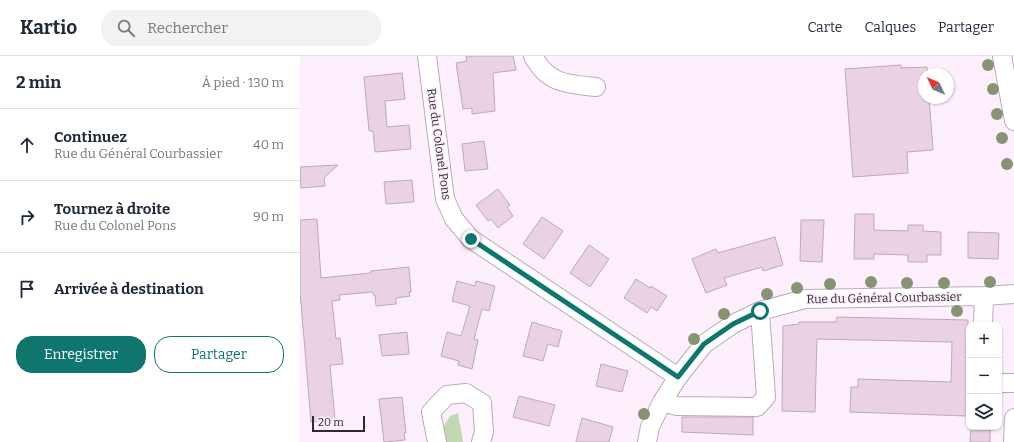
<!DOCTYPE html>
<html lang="fr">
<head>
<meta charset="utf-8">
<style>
  body { margin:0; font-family:Bitter,serif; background:#f2f2f3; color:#1f2937 }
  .controls { position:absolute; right:12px; bottom:12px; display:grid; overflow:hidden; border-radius:8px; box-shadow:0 1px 3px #0004 }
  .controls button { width:36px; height:36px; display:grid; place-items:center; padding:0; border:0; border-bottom:1px solid #e0e1e3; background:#fff; color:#1f2937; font:20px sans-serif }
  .compass { position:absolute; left:618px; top:12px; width:36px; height:36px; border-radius:50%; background:#fff; box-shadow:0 1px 3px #0004; rotate:314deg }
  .scale { position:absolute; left:12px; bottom:10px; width:53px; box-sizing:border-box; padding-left:4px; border:2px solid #302930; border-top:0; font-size:11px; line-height:14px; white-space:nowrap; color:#302930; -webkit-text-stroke:3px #fdf0fc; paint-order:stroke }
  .stop { position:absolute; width:12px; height:12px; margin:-9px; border:3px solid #0f766e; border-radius:50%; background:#fff }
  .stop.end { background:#0f766e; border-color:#fff; box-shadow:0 1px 4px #0008 }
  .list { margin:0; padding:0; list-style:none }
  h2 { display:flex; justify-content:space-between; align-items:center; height:52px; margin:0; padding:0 16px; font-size:17px }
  h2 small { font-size:13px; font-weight:400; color:#747a83 }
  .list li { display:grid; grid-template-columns:26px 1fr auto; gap:12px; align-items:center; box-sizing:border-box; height:72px; padding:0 16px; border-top:1px solid #e0e1e3 }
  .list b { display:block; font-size:15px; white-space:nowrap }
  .list p { margin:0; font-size:13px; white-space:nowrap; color:#747a83 }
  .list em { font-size:13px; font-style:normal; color:#747a83 }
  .actions { display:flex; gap:8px; padding:12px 16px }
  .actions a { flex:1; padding:9px 0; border:1px solid #0f766e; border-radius:16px; text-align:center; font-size:14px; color:#0f766e }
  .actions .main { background:#0f766e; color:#fff }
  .icon { flex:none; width:22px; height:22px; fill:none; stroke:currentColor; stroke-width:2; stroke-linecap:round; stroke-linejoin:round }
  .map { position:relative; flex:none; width:714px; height:386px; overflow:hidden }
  header { display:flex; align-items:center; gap:24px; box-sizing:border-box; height:56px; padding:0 20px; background:#fff; border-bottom:1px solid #e0e1e3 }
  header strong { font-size:19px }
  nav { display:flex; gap:22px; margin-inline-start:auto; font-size:14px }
  .search { width:280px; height:36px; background:#f2f2f3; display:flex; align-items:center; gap:10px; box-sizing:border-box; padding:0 14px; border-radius:16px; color:#747a83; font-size:15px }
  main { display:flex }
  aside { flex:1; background:#fff }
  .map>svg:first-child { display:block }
  .green { fill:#c0d9b2 }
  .building { fill:#ead2e2; stroke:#bfa8b8 }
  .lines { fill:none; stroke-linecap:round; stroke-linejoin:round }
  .minor-casing { stroke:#bda9bc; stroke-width:20 }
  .minor { stroke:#fff; stroke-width:18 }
  .tree { fill:#869474 }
  .route { stroke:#0f766e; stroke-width:5 }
  .labels { text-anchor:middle; stroke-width:3.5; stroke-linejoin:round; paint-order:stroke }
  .street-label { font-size:12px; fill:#302930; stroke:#fdf0fc }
</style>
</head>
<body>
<header>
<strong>Kartio</strong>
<div class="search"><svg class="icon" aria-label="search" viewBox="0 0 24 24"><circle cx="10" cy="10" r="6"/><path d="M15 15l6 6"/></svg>Rechercher</div>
<nav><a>Carte</a><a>Calques</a><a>Partager</a></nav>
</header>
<main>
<aside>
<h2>2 min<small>À pied · 130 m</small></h2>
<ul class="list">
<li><svg class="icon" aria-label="ahead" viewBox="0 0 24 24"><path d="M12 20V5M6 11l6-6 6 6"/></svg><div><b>Continuez</b><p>Rue du Général Courbassier</p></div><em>40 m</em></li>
<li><svg class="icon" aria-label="right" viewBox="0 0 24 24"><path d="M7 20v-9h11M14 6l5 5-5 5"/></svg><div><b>Tournez à droite</b><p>Rue du Colonel Pons</p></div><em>90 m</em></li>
<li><svg class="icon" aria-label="arrive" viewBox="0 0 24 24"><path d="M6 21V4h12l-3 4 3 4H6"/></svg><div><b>Arrivée à destination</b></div></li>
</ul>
<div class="actions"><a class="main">Enregistrer</a><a>Partager</a></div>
</aside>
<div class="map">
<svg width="714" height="386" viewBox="0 0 714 386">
  <rect width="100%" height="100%" fill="#fdf0fc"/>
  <path class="green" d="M158,357l5,29h-16l-5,-13 8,-13z"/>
  <path class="building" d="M166,0h47l3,14 -23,3 2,38 -23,3v-6l-9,1 -7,-46 11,-2z
    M601,9v3l26,-1 1,7h-4v24h5l4,52 -26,2 1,21 -55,4 -8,-108z
    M102,17l3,26 -20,2 2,26 22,-2 2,24 -36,3 -2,-21h-4l-5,-54z
    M184,85l4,28 -23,2 -3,-27z
    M38,109l-14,13 1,8 -24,2 -1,-21z
    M112,124l2,22 -28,2 -2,-22z
    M198,133l12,16 -3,2 6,9 -15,12 -7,-9 -3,2 -12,-16z
    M555,158h19v16l34,1v-6h15v6l18,1v23h-14v7h-19v-7l-34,-1v5h-20z
    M242,161l21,14 -19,28 -21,-15z
    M17,163l4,59 50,-5v-2l38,-4 2,25h-2l1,4 -14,2v6l-20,2 -1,-11h-2v-3l-34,3 1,5 -8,1 4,38 4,-1 3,26 -13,1 5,55 -24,2 -11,-131v-71z
    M501,164h23l-2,42 -22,-1z
    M668,176l31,1 -1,26 -30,-1z
    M475,181l8,28 -20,6 -1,-4 -38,11 3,7 -21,8 -14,-34 24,-10 2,4z
    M289,189l20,14 -19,28 -20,-14z
    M336,223l14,9 1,-2 16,10 -10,15 -6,-4 -4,6 -23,-15z
    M157,225l18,5 1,-5 19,5 -6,25 -7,-2 -8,30 4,1 -6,29 -14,-4 1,-4 -18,-5 6,-24 14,4 9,-30 -18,-5z
    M537,261l131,3 -1,96 -117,-4 1,-25h7v-8l93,3 1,-40 -135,-3 -2,73 -33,-1 1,-85 16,-2v-2h37z
    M232,266l30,9 -4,16 -10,-3 -5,17 -20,-5z
    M107,276l2,22 -27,2 -3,-21z
    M301,308l27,7 -6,21 -26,-6z
    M219,340l36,9 -6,21 -36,-9z
    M102,341l4,36h-2l1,7 -21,2 -5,-43z
    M382,361h71v18l-71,-3z
    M282,362l31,9 -4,15h-33z
    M671,371h19v15h-20z"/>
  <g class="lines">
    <g class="minor-casing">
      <path id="minor" d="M127,0l18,143 9,20 17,20 207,138
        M233,0c15,28 34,28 63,31
        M702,0l12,65
        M683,269l1,-29
        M699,327h15
        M362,346l15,4 80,1 9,-10 -6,-86
        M137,386l-6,-30 16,-17 19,-2 16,10 2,29 -3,10
        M347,386l3,-15 12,-25 16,-25 26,-33 29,-20 27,-13 45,-12 179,-3 30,-2
        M713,386l1,-24"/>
    </g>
    <use href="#minor" class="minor"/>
  </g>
  <g class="tree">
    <circle cx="688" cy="9" r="6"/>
    <circle cx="693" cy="33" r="6"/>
    <circle cx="697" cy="58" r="6"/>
    <circle cx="702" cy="82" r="6"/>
    <circle cx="707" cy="108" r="6"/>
    <circle cx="571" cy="226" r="6"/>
    <circle cx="690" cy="226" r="6"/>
    <circle cx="607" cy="227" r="6"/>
    <circle cx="644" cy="227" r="6"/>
    <circle cx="530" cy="228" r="6"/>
    <circle cx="497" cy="232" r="6"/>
    <circle cx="467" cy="238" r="6"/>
    <circle cx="657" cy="255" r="6"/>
    <circle cx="424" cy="258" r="6"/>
    <circle cx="394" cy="283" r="6"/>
    <circle cx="344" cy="358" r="6"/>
  </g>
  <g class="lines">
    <path class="route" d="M171,183l207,138 26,-33 29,-20 27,-13"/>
  </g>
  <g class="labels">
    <g class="street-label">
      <text transform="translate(139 88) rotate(82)" y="4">Rue du Colonel Pons</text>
      <text transform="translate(584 242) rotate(-1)" y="4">Rue du Général Courbassier</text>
    </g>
  </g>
</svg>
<div class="controls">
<button>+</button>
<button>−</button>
<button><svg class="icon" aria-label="layers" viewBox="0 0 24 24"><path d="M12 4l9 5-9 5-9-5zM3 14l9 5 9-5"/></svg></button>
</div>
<svg class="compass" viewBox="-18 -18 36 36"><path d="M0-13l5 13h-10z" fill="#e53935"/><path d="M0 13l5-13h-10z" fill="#747a83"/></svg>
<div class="scale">20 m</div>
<div class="stop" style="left:460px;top:255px"></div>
<div class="stop end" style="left:171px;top:183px"></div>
</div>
</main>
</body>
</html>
